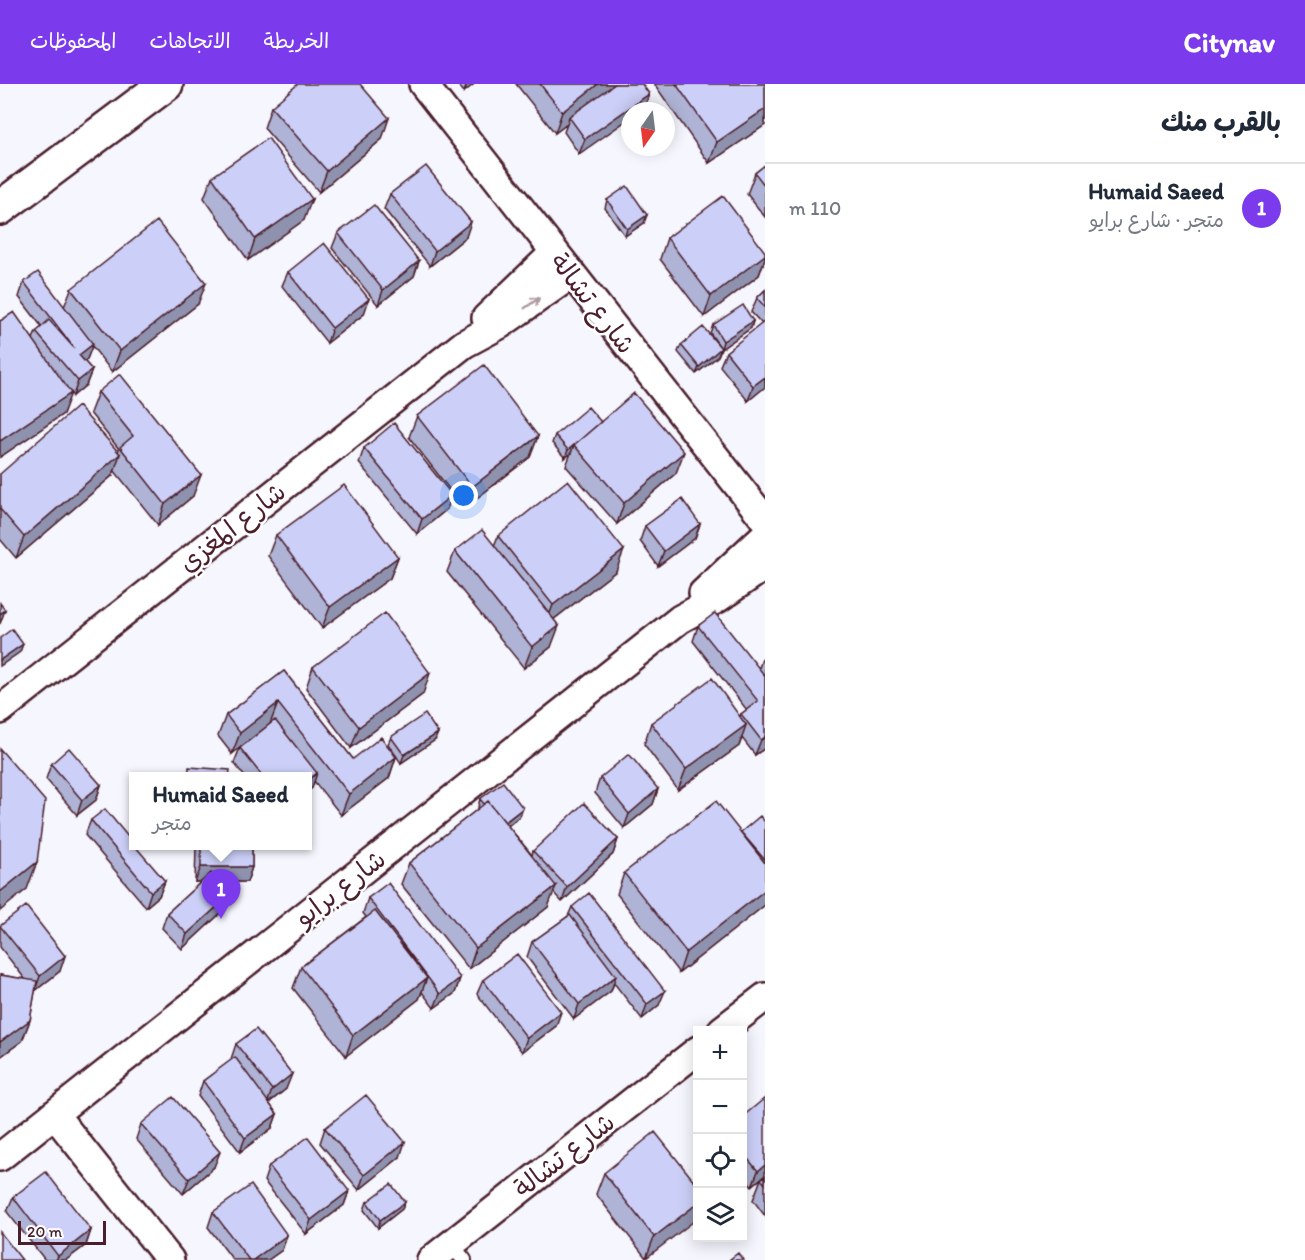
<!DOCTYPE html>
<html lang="ar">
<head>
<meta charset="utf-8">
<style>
  body { margin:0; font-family:Itim,"Playpen Sans Arabic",sans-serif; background:#f6f6f7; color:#1f2937; direction:rtl }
  .controls { position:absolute; right:18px; bottom:18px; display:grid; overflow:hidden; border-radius:0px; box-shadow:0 3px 15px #0003 }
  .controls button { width:54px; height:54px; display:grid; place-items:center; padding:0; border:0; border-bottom:2px solid #e0e1e3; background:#fff; color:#1f2937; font:30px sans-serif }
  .compass { position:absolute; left:621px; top:18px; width:54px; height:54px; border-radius:50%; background:#fff; box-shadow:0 3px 15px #0003; rotate:194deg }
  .scale { position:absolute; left:18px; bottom:15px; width:88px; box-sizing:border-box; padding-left:6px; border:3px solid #4a1f2b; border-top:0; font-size:16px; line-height:21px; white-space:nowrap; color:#4a1f2b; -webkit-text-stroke:4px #fff; paint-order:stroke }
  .you { position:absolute; left:464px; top:412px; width:21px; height:21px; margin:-15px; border:4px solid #fff; border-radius:50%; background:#1a73e8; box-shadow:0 0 0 9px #1a73e833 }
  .badge { display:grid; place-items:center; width:39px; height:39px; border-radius:50%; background:#7c3aed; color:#fff; font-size:20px; font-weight:700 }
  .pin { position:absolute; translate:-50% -50px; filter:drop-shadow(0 2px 3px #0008) }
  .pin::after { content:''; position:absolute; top:32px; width:21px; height:18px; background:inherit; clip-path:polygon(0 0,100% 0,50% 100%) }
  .popup { position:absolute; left:129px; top:688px; width:183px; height:78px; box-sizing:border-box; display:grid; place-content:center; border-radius:0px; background:#fff; filter:drop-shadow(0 2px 4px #0005); font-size:20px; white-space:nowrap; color:#747a83 }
  .popup b { font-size:22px; color:#1f2937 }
  .popup::after { content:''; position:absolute; left:50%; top:100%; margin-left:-12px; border:12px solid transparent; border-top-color:#fff }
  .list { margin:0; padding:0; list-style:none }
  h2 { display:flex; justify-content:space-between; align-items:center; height:78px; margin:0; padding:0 24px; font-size:26px }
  h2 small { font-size:20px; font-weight:400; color:#747a83 }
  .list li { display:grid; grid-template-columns:39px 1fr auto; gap:18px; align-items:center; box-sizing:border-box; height:90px; padding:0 24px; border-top:2px solid #e0e1e3 }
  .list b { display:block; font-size:22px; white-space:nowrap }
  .list p { margin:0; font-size:20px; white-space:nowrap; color:#747a83 }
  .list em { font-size:20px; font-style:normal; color:#747a83 }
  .icon { flex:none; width:33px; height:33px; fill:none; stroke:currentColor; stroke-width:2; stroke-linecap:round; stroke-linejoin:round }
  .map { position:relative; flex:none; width:765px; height:1176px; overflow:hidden; direction:ltr }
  header { display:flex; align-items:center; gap:36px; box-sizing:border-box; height:84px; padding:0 30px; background:#7c3aed; color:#fff }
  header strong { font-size:28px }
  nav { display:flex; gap:33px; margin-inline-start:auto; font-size:21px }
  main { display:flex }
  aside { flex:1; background:#fff }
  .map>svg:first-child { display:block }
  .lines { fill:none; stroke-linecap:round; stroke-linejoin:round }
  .lane-casing { stroke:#4a1f2b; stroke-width:18 }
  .street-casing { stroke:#4a1f2b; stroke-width:32 }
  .secondary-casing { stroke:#4a1f2b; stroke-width:38 }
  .lane { stroke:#fff; stroke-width:14 }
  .street { stroke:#fff; stroke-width:27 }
  .secondary { stroke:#fff; stroke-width:33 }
  .wall { fill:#afb3d5; stroke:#4a1f2b; stroke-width:1.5 }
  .shaded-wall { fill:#8f92ae; stroke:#4a1f2b; stroke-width:1.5 }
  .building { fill:#ccd0f8; stroke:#4a1f2b; stroke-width:1.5 }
  .oneway { stroke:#ae9aa0 }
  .labels { text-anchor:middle; stroke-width:5; stroke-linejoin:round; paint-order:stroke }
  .street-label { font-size:26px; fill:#4a1f2b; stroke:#fff }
</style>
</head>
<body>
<header>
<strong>Citynav</strong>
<nav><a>الخريطة</a><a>الاتجاهات</a><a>المحفوظات</a></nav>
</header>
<main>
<aside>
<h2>بالقرب منك<small></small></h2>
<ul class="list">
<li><span class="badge">1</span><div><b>Humaid Saeed</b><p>متجر · شارع برايو</p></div><em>110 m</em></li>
</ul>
</aside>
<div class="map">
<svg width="765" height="1176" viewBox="0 0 765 1176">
  <rect width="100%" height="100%" fill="#f5f6fe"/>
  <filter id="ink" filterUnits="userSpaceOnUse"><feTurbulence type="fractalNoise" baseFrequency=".0167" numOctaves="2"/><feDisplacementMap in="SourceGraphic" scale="12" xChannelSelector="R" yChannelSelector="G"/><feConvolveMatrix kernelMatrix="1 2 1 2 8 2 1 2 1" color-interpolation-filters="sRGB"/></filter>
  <g filter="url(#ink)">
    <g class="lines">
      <g class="lane-casing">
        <path id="lane" d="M451,1160l13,16"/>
      </g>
      <g class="street-casing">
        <path id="street" d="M423,0l342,436
          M486,234l68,-65
          M703,509l62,-58
          M0,626l464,-366 37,-20 70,-49
          M722,946l43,-33
          M54,1030l116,146
          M0,1073l680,-538 37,-20 48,-33
          M431,1176l267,-210"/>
      </g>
      <g class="secondary-casing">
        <path id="secondary" d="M0,124l166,-124"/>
      </g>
      <use href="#lane" class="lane"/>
      <use href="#street" class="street"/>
      <use href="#secondary" class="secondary"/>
    </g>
    <path class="wall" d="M457,0h17l-10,8z
      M516,0h126l7,10 -5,15 -3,2h-11l-51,43 -15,-22 3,-8 -12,9z
      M655,0h110v41l-56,38 -54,-78z
      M271,23l111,32 -63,53 -55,-64z
      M765,81v52l-18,-23 8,-21z
      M212,93l92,43 -56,40 -44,-62z
      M390,110l76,43 -36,29 -46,-57z
      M607,116l37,23 -19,13 -20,-28z
      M338,149l81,28 -5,15 -36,29 -46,-57z
      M667,154l98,14v6l-6,17 -55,42 -44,-58z
      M288,188l76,42 -37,29 -45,-57z
      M24,198l40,25 7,-18 127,15 -86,68 -20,-26 -5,13 -3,2 8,9 -6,15 -13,11 -3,-3 -7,21 -63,43v-136l33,18 3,-7 6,-5 -23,-30z
      M765,206v97l-17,14 -28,-35 6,-14 36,-28 -11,-12 6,-14z
      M753,237l-2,7 -30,21 -3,7 -22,18 -18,-22 3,-7 39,2 -10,-14 3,-8z
      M98,308l95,104 -35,29 -44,-55 -1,5 -97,83 -16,-19v-65l118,-22 1,-3 -29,-36z
      M417,332l121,20 -8,21 -66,51 -55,-71z
      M601,338l75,51 -59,51 -51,-58 5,-13 -6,5 -13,-15 3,-8z
      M364,364l88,47 -5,14 -30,25 -58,-71z
      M700,440l-5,14 -37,28 -18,-25 5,-15z
      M276,451l122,22 -8,21 -68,50 -54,-72z
      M498,452l118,35 -63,49 -2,27 -27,21 -77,-96 8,-21 39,-5z
      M698,542l61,42 3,-9 3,-3v92l-10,7 -13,-17 -3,8 -61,44 -34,-46 7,-21 89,-7 1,-2 6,-4 -54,-69z
      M313,583l110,27 -72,54 -45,-60z
      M284,587l69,88 43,-2 -7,21 -48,37 -27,-34 -2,7 -3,2 -1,11v-24h-63l-11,-14 6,-15 16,-13 -24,19 -14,-18 8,-21z
      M391,653l44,3 -34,23 -13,-19z
      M51,680l50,21 -5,15 -19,15 -31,-36z
      M600,694l58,11 -5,15 -29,24 -29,-35z
      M480,715l40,17 -12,10 24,29 1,-4 85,-12 -5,15 -51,48 -9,-10 -5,15 -79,62 -68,-85 8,-21 70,-55 -1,-1z
      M91,736l74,61 -6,15 -13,11 -61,-72z
      M765,738v83l-86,68 -62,-79 7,-21 117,-40z
      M196,762h56v21l-5,15h-28l12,12 -6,15 -43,40 -20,-21 5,-15 34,-31h-6z
      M368,814l92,80 -5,15 -21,15 -12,-16 -3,7 -73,57 -53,-68 8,-21 65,-50 -3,-4z
      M572,823l87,98 -17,14 -28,-36 -3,8 -37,28 -47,-62 5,-15 36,-26z
      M0,842l60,45 -25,20 -5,29 -8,21 -22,16v-82l25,4 -25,-32z
      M483,896l73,46 -34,26 -45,-58z
      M236,960l50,45 -17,14 8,11 -5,14 -32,24 -42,-56 5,-15 29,-21 -1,-1z
      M742,1033l23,58 -13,11 -10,-12z
      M141,1040l73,43 -31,27 -47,-55z
      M325,1044l75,29 -41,33 -39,-47z
      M269,1082l80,25 -5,14 -38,29 -42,-53z
      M604,1089l94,13 -52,72 -50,-64z
      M765,1092v40l-12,-16 8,-21z
      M13,1113l78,33 -5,15 -20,15h-21l-38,-48z
      M367,1118h38l-3,7 -24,19 -14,-18z
      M213,1128l74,23 -5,15 -14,10h-35l-25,-33z"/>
    <path class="shaded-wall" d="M467,0h7l-10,8z
      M598,0h19l-48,33 -2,7 -12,9 7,-21z
      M649,10l-5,15 -3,2h-11v7l-51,36 6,-15z
      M765,25v16l-56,38 8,-21z
      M389,34l-7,21 -63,53 8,-21z
      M312,115l-8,21 -56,40 7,-21z
      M647,131l-3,8 -19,13 2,-7z
      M471,138l-5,15 -36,29 5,-15z
      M765,171v3l-6,17 -55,42 7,-21z
      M419,177l-5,15 -36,29 5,-15z
      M206,199l-8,21 -86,68 8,-21z
      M369,215l-5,15 -37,29 5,-15z
      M753,237l-2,7 -30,21 2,-8z
      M93,260l-6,15 -14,11 6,-15z
      M721,264l-3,8 -22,18 3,-7z
      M92,286l-6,15 -13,11 5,-15z
      M765,293v10l-17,14 5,-15z
      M71,309l-8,21 -63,43v-16z
      M538,352l-8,21 -66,51 8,-21z
      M574,361l-3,8 -6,5 3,-8z
      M684,368l-8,21 -59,51 7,-21z
      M120,370l-7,21 -97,83 8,-21z
      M201,391l-8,21 -35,29 7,-21z
      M452,411l-5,14 -30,25 5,-15z
      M700,440l-5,14 -37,28 6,-15z
      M624,466l-8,21 -71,55 8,-21z
      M398,473l-8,21 -68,50 8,-21z
      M5,526l-5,14v-10z
      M559,542l-8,21 -27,21 8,-21z
      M23,560l-3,8 -20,14v-6z
      M430,589l-7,21 -72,54 8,-21z
      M278,619l-8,21 -38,30 8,-21z
      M746,641l-7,21 -61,44 8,-21z
      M438,649l-3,7 -34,23 3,-8z
      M765,653v11l-10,7 6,-15z
      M396,673l-7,21 -48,37 8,-21z
      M317,689l-5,15 -4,3v-11z
      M101,701l-5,15 -19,15 5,-15z
      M658,705l-5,15 -29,24 5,-14z
      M523,724l-3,8 -22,17 3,-7z
      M618,755l-5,15 -51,48 5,-15z
      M37,778l-10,27 -27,22v-19z
      M201,783h51l-5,15h-52z
      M165,797l-6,15 -13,11 5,-15z
      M556,802l-8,21 -79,62 7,-21z
      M765,806v15l-86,68 7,-21z
      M231,810l-6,15 -43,40 5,-15z
      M65,872l-5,15 -25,20 5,-15z
      M616,892l-5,15 -37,28 5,-15z
      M427,894l-8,21 -73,57 7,-21z
      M460,894l-5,15 -21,15 6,-14z
      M665,907l-6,14 -17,14 5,-15z
      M561,928l-5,14 -34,26 5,-14z
      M30,936l-8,21 -22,16v-15z
      M292,990l-6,15 -19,15 5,-14z
      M277,1030l-5,14 -32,24 5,-14z
      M405,1058l-5,15 -41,33 5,-15z
      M220,1068l-6,15 -31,27 6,-15z
      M765,1081v10l-13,11 6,-15z
      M349,1107l-5,14 -38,29 5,-14z
      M405,1118l-3,7 -24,19 2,-8z
      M698,1119v15l-52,40 8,-21z
      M91,1146l-5,15 -20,15h-10l2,-4z
      M287,1151l-5,15 -14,10h-15z"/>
    <path class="building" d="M298,0h62l29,34 -62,53 -56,-64z
      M540,0h58l-36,28z
      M615,0h27l7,10 -64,45 -16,-22z
      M676,0h89v25l-48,33z
      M268,54l44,61 -57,40 -43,-62z
      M765,81v21l-10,-13z
      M426,82l45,56 -36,29 -45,-57z
      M627,102l20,29 -20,14 -20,-29z
      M723,112l42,56v3l-54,41 -44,-58z
      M374,121l45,56 -36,29 -45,-57z
      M157,137l49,62 -86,68 -49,-62z
      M324,159l45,56 -37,29 -44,-56z
      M38,188l55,72 -14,11 13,15 -14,11 -42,-49 13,-12 25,28 -50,-66z
      M765,206v17l-8,-9z
      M743,221l10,16 -30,20 -10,-16z
      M14,228l57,81 -71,48v-120z
      M765,237v56l-12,9 -27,-34z
      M703,243l18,21 -22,19 -18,-22z
      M484,281l54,71 -66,51 -55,-71z
      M120,290l81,101 -36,29 -45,-57 13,-11 -35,-44z
      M634,309l50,59 -60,51 -50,-58z
      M78,322l42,48 -96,83 -24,-28v-35z
      M588,323l13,15 -33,28 -13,-15z
      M394,339l58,72 -30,24 -58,-71z
      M568,396l56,70 -71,55 -55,-69z
      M344,401l54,72 -68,50 -54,-72z
      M682,415l18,25 -36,27 -19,-25z
      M482,446l77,96 -27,21 -77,-96z
      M0,519l5,7 -5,4z
      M385,529l45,60 -71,54 -46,-60z
      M715,529l50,63v61l-4,3 -20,-26 17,-13 -60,-75z
      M12,545l11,15 -23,16v-22z
      M284,587l69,88 28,-22 15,20 -47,37 -71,-91 -38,30 -14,-18z
      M712,594l34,47 -60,44 -35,-46z
      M425,630l13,19 -34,22 -13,-18z
      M275,636l42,53 -9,7v-3h-45l-23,-29z
      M69,664l32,37 -19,15 -31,-36z
      M0,665l45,52 -8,61 -37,30z
      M629,670l29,35 -29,25 -29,-36z
      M189,683l41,3 -1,7h-41z
      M503,698l20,26 -18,14 -17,-21 -4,3 -4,-5z
      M488,717l68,85 -80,62 -67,-85z
      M716,717l49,62v27l-79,62 -62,-79z
      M584,719l34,36 -51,48 -34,-36z
      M105,725l29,35v2h1l30,35 -14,11 -60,-72z
      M760,732l5,6v38l-24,-28z
      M201,762h51v21h-51z
      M211,789l20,21 -44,40 -20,-21z
      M388,799l72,95 -20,16 -72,-96z
      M589,809l76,98 -18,13 -75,-97z
      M26,822l39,50 -25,20 -40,-50z
      M375,827l52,67 -74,57 -52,-68z
      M570,831l46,61 -37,28 -47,-62z
      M517,870l44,58 -34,26 -44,-58z
      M0,891l37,6 -7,39 -30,22z
      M256,945l36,45 -20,16 -36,-46z
      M235,973l42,57 -32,24 -42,-57z
      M366,1011l39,47 -41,33 -39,-47z
      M173,1013l47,55 -31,27 -48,-55z
      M765,1014v67l-7,6 -16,-19v-35z
      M655,1048l43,54v17l-44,34 -50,-64z
      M308,1053l41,54 -38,29 -42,-54z
      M46,1088l45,58 -33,26 -45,-59z
      M765,1092v8l-4,-5z
      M391,1100l14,18 -25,18 -13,-18z
      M251,1101l36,50 -34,25h-4l-36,-48z
      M0,1148l22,28h-22z
      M738,1169l5,7h-14z"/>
    <defs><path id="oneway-shaft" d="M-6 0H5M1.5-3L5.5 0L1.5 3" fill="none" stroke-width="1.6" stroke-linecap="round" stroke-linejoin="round" transform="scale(1.5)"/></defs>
    <use class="oneway" href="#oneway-shaft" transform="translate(532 219) rotate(-35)"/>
  </g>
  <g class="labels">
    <g class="street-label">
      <text transform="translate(593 219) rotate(52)" y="9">شارع تشالة</text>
      <text transform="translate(232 443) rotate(-38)" y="9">شارع المغزي</text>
      <text transform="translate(340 804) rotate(-38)" y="9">شارع برايو</text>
      <text transform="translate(564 1071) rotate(-38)" y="9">شارع تشالة</text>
    </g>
  </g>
</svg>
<div class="controls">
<button>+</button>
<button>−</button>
<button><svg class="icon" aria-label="locate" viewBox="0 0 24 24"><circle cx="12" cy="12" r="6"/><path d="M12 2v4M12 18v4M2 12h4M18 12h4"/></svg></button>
<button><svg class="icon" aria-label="layers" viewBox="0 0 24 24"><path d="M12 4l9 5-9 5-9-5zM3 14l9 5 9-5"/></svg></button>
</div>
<svg class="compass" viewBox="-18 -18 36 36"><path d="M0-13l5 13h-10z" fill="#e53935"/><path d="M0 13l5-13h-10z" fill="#747a83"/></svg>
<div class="scale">20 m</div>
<div class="you"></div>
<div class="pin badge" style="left:221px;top:835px">1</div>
<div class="popup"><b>Humaid Saeed</b>متجر</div>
</div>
</main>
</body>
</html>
